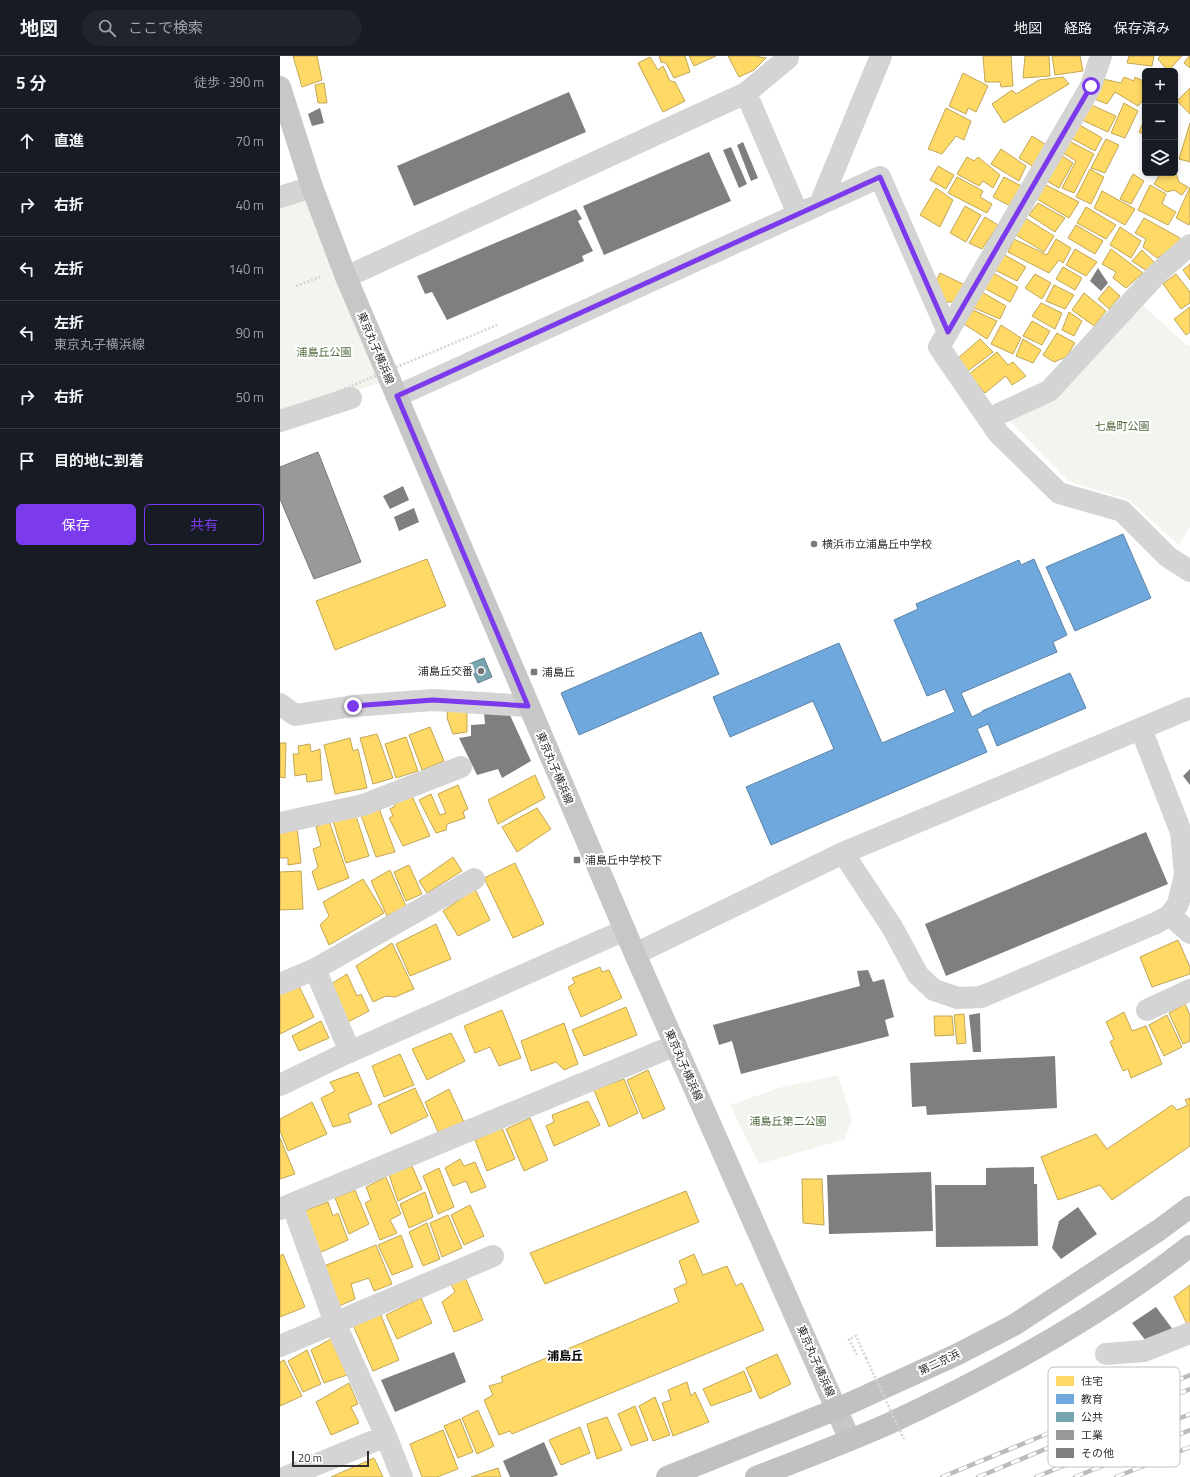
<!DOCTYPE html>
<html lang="ja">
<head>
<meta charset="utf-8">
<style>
  body { margin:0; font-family:"Titillium Web","Noto Sans JP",sans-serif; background:#20242c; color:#f1f3f6 }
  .controls { position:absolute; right:12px; top:12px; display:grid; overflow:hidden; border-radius:6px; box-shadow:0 2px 6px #0003 }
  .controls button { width:36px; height:36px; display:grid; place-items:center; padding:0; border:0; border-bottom:1px solid #363941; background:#171b24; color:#f1f3f6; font:20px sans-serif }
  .scale { position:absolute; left:12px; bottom:10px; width:77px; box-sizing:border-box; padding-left:4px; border:2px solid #2f2f2f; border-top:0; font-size:11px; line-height:14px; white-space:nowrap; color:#2f2f2f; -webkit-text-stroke:3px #fff; paint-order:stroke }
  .stop { position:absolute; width:12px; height:12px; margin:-9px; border:3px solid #7c3aed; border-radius:50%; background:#fff }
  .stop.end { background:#7c3aed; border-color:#fff; box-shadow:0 1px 4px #0008 }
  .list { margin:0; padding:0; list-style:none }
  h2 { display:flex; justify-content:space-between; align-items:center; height:52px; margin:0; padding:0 16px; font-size:17px }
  h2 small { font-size:13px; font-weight:400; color:#9ea1a6 }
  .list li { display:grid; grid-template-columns:26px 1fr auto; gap:12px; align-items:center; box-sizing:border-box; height:64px; padding:0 16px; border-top:1px solid #363941 }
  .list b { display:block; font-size:15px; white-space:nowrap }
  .list p { margin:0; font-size:13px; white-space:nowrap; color:#9ea1a6 }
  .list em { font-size:13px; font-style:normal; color:#9ea1a6 }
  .actions { display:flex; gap:8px; padding:12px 16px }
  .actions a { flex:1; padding:9px 0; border:1px solid #7c3aed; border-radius:6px; text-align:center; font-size:14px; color:#7c3aed }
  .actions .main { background:#7c3aed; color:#fff }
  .icon { flex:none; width:22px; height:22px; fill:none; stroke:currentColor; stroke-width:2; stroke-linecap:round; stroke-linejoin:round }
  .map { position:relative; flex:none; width:910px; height:1421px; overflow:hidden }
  header { display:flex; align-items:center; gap:24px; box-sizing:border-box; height:56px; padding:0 20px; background:#171b24; border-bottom:1px solid #363941 }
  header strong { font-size:19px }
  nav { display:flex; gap:22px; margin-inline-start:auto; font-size:14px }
  .search { width:280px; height:36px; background:#20242c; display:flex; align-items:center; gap:10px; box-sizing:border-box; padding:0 14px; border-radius:22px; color:#9ea1a6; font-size:15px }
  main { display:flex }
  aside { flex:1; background:#171b24 }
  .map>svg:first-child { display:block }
  .green { fill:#f1f5ed }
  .homes { fill:#ffd966; stroke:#c1a656 }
  .schools { fill:#6fa8dc; stroke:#5c84a8 }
  .public { fill:#76a5af; stroke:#618289 }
  .industry { fill:#999; stroke:#797979 }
  .building { fill:#7f7f7f }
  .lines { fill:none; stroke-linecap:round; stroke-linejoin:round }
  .path { stroke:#d4d4d4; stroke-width:2.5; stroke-dasharray:2 2; stroke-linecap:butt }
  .minor { stroke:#d4d4d4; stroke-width:22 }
  .major { stroke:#c7c7c7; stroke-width:22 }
  .highway { stroke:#c1c1c1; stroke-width:22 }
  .rail-casing { stroke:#bbb; stroke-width:4.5 }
  .rail { stroke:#fff; stroke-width:3; stroke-dasharray:9; stroke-linecap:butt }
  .path-bridge { stroke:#d4d4d4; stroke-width:2.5; stroke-dasharray:2 2; stroke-linecap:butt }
  .route { stroke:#7c3aed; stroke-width:5 }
  .poi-dot { fill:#787878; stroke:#fff; stroke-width:1.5 }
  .labels { text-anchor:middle; stroke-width:4; stroke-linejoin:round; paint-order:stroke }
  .street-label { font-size:11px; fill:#2f2f2f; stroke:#fff }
  .park-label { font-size:11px; fill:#506a3e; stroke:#fff }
  .poi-label { font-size:11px; fill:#2f2f2f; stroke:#fff; text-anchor:start }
  .neighbourhood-label { font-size:12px; font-weight:bold; fill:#000; stroke:#fff }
  .key { fill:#fff; stroke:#c1c1c1; stroke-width:1 }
  .key-label { font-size:11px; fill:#2f2f2f }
</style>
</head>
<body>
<header>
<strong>地図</strong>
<div class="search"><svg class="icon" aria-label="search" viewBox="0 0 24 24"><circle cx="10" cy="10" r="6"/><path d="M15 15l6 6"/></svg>ここで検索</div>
<nav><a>地図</a><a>経路</a><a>保存済み</a></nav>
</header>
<main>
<aside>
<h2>5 分<small>徒歩 · 390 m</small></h2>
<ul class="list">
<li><svg class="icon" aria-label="ahead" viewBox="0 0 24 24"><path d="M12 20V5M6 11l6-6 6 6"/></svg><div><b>直進</b></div><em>70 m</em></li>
<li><svg class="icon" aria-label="right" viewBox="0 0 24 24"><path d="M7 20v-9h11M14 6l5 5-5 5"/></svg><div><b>右折</b></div><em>40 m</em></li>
<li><svg class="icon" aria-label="left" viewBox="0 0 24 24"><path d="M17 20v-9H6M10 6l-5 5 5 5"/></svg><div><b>左折</b></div><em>140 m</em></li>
<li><svg class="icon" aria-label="left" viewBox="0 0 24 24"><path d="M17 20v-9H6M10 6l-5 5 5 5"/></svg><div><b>左折</b><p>東京丸子横浜線</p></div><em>90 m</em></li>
<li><svg class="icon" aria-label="right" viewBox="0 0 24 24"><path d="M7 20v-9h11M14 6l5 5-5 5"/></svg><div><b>右折</b></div><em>50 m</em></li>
<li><svg class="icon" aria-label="arrive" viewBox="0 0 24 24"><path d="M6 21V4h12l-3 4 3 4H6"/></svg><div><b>目的地に到着</b></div></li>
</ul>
<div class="actions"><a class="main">保存</a><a>共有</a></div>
</aside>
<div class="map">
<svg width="910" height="1421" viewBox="0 0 910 1421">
  <rect width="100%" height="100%" fill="#fff"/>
  <path class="green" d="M27,140l77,186 -104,31v-209z
    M862,249l46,41 2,-1v182l-11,18 -50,-45 -61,-19 -59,-61z
    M558,1019l14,45 -7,19 -86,25 -29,-59 52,-18z"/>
  <path class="homes" d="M13,0h24l5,24 -20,7z
    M379,0h26l5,16 -16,6 -8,-15 -5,-1z
    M409,0h27l-22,10z
    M448,0h26l12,2 -12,12 -15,7z
    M703,0h28l2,30 -12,1 -1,-5h-15z
    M745,0h24l1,20 -27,2z
    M772,0h28l3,15 -28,4z
    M849,0h25l-2,10 -25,-3z
    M880,0h22l-14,15 -10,-12z
    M909,0h1v12l-6,-5z
    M370,1l8,13 5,-4 7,15 5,1 10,19 -22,11 -25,-49z
    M683,17l25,13 -12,26 -8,-4 -2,6 -17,-8z
    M783,21l6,7 -65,39 -12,-19 20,-14 4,4 23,-14z
    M844,21l10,4 1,-4 10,5v16l-7,8 -23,-14 -8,12 -15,-6 11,-19 18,4z
    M44,27l3,20h-9l-3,-18z
    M910,32v26l-13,-13z
    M807,47l29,13 -8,16 -26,-12z
    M844,47l14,8 -13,27 -14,-5z
    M666,52l25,13 -7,19 -8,-4 -14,18 -14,-5z
    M865,62v17l-6,-3z
    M910,67v39l-11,-3z
    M798,68l24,14 -7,13 -24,-13z
    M752,80l16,10 -14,21 -15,-9z
    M826,83l13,6 -14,28 -14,-5z
    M789,85l25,13 -20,39 -12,-5 14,-27 -13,-8z
    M721,93l25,17 -7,15 -28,-17z
    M781,99l12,8 -14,25 -12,-7z
    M687,101l7,4 4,-4 22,18 -7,13 -10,-7 -4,5 -22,-12z
    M658,110l16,9 -8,14 -16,-9z
    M810,113l14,8 -13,27 -15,-7z
    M895,114l4,12 9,5 -6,8 -8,-5 -7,2 -13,-8 7,-11h14z
    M853,118l11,7 -13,23 -11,-5z
    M677,121l26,14 -3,6 12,7 -5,9 -39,-20z
    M724,121l19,10 -11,20 -19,-10z
    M764,128l35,18 -10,16 -32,-19z
    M870,129l16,9 -4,10 14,8 -8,13 -30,-15z
    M910,131v35l-1,3 -13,-7z
    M656,132l17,12 -13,27 -20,-12z
    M822,135l33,18 -10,16 -31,-17z
    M758,147l27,15 -10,14 -26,-17z
    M685,150l16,9 -15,27 -16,-9z
    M806,151l30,18 -10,14 -29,-16z
    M705,161l13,8 -16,24 -13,-6z
    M745,162l29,18 -10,16 -28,-17z
    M864,162l36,20 -4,9 -19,11 -14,-11 3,-8 -11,-6z
    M796,169l27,16 -8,13 -27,-16z
    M840,171l21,14 -10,17 -21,-13z
    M734,183l33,16 9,-16 15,9 -8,15 -4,-3 -10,13 -41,-21z
    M795,193l22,13 -11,14 -20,-11z
    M831,193l32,24 -17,15 -13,-10 3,-6 -14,-8z
    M862,194l13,13 -8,8 -15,-10z
    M723,198l23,13 -9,14 -22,-11z
    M910,208v16l-7,-10z
    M783,211l19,11 -7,12 -19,-11z
    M660,217l25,12 -9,17h-10l-12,-17z
    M713,217l25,14 -8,15 -26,-14z
    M755,218l16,9 -9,16 -17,-11z
    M896,218l14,18v11l-9,6 -18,-25z
    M774,229l20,10 -9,14 -19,-8z
    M829,230l11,10 -11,13 -11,-10z
    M700,235l26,15 -6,13 -28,-12z
    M804,237l22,18 -12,15 -22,-16z
    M761,247l21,10 -7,16 -23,-13z
    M910,251v25l-4,3 -12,-16z
    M693,254l24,11 -10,18 -23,-15z
    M789,256l13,9 -8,15 -12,-6z
    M752,265l18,10 -8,14 -19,-9z
    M721,269l20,13 -8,16 -22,-10z
    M777,277l18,10 -9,14 -12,5 -11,-7z
    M700,283l13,13 -25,19 -11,-12z
    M743,283l18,11 -8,13 -17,-7z
    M717,296l11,13 5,-3 13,14 -14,9 -6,-9 -21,17 -16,-19z
    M147,503l19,47 -111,44 -19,-49z
    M168,651h19v25l-14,2 -6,-16z
    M150,671l14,34 -22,9 -13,-35z
    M97,678l16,44 -20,6 -13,-46z
    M126,681l12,34 -22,7 -11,-34z
    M70,682l3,13 5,-2 9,39 -32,6 -11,-49z
    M0,687h6l-1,35 -5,-1z
    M30,688l1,8 9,-3 2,31 -15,2 -1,-8 -11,2 -2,-22h6l-1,-8z
    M255,719l10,23 -47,26 -10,-24z
    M178,729l10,24 -5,3 2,6 -18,6 -1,6 -10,3 -17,-33 12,-6 9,21 6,-2 -8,-19z
    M132,740l18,40 -27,10 -14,-28 4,-2 -3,-7 5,-3 -1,-3z
    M99,752l16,44 -19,5 -15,-42z
    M257,752l14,21 -34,23 -15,-25z
    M75,757l14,43 -23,7 -13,-42z
    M49,765l20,57 -31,12 -6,-18 6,-5 -5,-18 8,-3 -5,-19z
    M17,771l4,36 -13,2v-7h-8v-30z
    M173,801l9,14 -35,22 -8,-12z
    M235,807l29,61 -31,14 -29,-60z
    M129,809l13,29 -16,7 -12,-29z
    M110,814l16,36 -19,10 -16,-35z
    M21,815l2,38 -23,1v-38z
    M83,823l21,34 -55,32 -9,-20 9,-9 -6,-14z
    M195,833l15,31 -32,16 -15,-25z
    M156,868l15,35 -41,17 -14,-32z
    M898,884l12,27v7l-38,13 -12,-30z
    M112,887l22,46 -19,8 -9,-1 -13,6 -17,-36z
    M320,911l2,5 7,-2 13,28 -41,19 -13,-30 7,-4 -3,-5z
    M67,918l10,22 4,-2 8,17 -21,11 -17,-38z
    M18,928l16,33 -34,17v-43z
    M905,948l5,11v26l-7,3 -14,-31z
    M346,951l11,28 -53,21 -12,-26z
    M222,954l19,48 -22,8 -9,-19 -15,6 -11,-27z
    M844,956l8,19 14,-5 16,38 -31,14 -3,-9 -5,2 -13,-29 4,-3 -8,-17z
    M684,958l2,29 -9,1 -3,-29z
    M887,959l15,32 -18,9 -15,-31z
    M654,960h18l2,19 -19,1z
    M41,965l8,17 -30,13 -7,-15z
    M284,967l14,41 -14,6 -8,-8 -25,9 -10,-30z
    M171,977l14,28 -38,19 -15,-31z
    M120,998l14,31 -30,12 -12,-31z
    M368,1014l17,39 -22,10 -16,-39z
    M78,1016l14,32 -24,10 3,8 -18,5 -12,-29 14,-7 -5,-9z
    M344,1023l14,34 -29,14 -15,-37z
    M135,1032l13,28 -37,18 -13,-29z
    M169,1033l15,33 -26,10 -13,-30z
    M910,1042v48l-78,54 -12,-15 -42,15 -17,-43 55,-23 11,15 65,-44 5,5 11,-5 -3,-5z
    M308,1045l12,24 -46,21 -8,-20 8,-4 -2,-7z
    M32,1046l15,32 -39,17 -8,-20v-12z
    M250,1062l18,42 -24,11 -18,-42z
    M222,1072l13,31 -28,12 -12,-31z
    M0,1082l15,36 -15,5z
    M180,1103l4,7 11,-4 11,25 -15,6 -5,-12 -13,5 -8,-18z
    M132,1110l10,23 -24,12 -9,-26z
    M159,1112l15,39 -16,7 -15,-38z
    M106,1121l15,37 -11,6 7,13 -17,7 -15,-37 6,-3 -5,-13z
    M522,1123h20l2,46 -21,-2z
    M75,1134l14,34 -20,10 -14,-36z
    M406,1135l13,31 -154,62 -15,-31z
    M145,1136l8,25 -24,11 -9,-24z
    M48,1146l5,14 5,-3 10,27 -29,13 -15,-42z
    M190,1149l14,31 -20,9 -13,-30z
    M168,1159l14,33 -20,9 -12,-34z
    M147,1167l13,36 -17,7 -14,-34z
    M121,1179l12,32 -21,8 -14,-30z
    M96,1189l16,39 -18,7 -5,-13 -18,6 4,15 -16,7 -15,-40z
    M3,1198l22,53 -25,10v-61z
    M414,1198l9,21 24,-9 9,20 6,-3 22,47 -252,104 -2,-3 -11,4 -15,-35 9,-5 -4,-9 14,-4 -2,-5 178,-75 -5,-13 13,-6 -8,-22z
    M185,1221l18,43 -29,12 -12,-30 13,-10 -4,-8z
    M910,1229v38l-3,1 -13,-27z
    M141,1242l11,25 -35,16 -11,-24z
    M100,1257l19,47 -26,11 -20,-46z
    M51,1283l16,36 -23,8 -13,-33z
    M27,1294l14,34 -18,8 -15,-31z
    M497,1298l14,30 -31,15 -14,-31z
    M4,1304l18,36 -22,10v-44z
    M464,1315l8,20 -41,15 -8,-17z
    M407,1326l4,14 4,-4 14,30 -36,14 -11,-33 9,-3 -3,-10z
    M69,1327l9,21 -7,3 8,16 -28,12 -15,-33z
    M375,1341l15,38 -17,6 -14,-35z
    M355,1350l13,34 -17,6 -13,-32z
    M198,1354l16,36 -17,8 -15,-36z
    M327,1361l15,33 -25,9 -10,-35z
    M180,1363l13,33 -15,6 -14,-32z
    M300,1371l10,26 -29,12 -12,-25z
    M163,1374l15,39 -21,8h-15l-12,-33z
    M94,1402l9,19h-52z
    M218,1412l3,9h-30z"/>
  <path class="schools" d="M843,478l28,64 -76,33 -29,-64z
    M754,503l33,76 -14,7 4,10 -96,41 11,24 10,-5v-1l88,-38 16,35 -89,38 -9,-22 -11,5 10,23 -216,93 -25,-58 88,-38 -21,-48 -83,36 -17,-40 126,-54 43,100 73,-31 -10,-23 -18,7 -33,-76 24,-11 -2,-5 103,-44 2,5z
    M421,576l18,42 -140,61 -18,-42z"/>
  <path class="public" d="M204,602l8,19 -14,6 -9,-19z"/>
  <path class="industry" d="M38,396l43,110 -47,17 -34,-80v-32z"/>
  <path class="building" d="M289,36l17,40 -172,74 -17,-40z
    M40,52l4,15 -12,3 -4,-12z
    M463,86l15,36 -7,3 -14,-36z
    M451,91l16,37 -8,4 -16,-38z
    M429,96l22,49 -127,54 -21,-49z
    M296,153l6,10 -4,2 15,30 -11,5 2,5 -137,59 -15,-28 -7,2 -8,-18z
    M818,212l10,15 -7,8 -11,-10z
    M123,430l6,14 -19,9 -7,-13z
    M134,452l5,14 -20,9 -5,-14z
    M204,656l25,1 22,48 -29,17 -4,-9 -21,6 -18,-37 12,-2v-11l14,-1z
    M910,713v16l-7,-9z
    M866,776l22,52 -222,92 -21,-52z
    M588,914l5,12 11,-3 10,38 -9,3 4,16 -148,38 -9,-33 -13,4 -6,-20 147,-39 -3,-15z
    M700,957l1,39h-8l-4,-37z
    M775,1000l2,52 -130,7 -1,-9 -14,1 -2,-44z
    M754,1111v17h3l1,62 -102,1 -1,-62h51v-17z
    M651,1116l2,59 -104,3 -2,-59z
    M798,1151l19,27 -36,25 -9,-11 7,-27z
    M876,1251l18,24 -28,10 -14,-18z
    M174,1296l12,30 -71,30 -14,-32z
    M264,1386l14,33 -6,2h-42l-7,-16z"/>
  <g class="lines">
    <path class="path" d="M16,230l24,-9
      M577,1299l-8,-16 7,-3 10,22"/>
    <path class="minor" d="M821,0l-10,30 -152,261 59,86 61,60 63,18 46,46 22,14
      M466,37l52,121
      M0,141l32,-10
      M540,148l61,-148
      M66,221l400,-184 42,-35v-2
      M117,340l483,-219 68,155
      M708,363l61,-28 109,-118 32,-28
      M0,365l71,-23
      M0,648l15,11 58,-9 80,-6 95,6
      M0,767l83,-18 98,-38
      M563,797l49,74 26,48 16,15 24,8 23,-1 175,-74 14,-8 8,-11 7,-29 -4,-43 -40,-103
      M890,859l20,18
      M355,898l208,-101 347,-145
      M35,913l35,83
      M0,928l35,-15 159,-90
      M867,954l43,-20
      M0,1029l58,-28 287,-127
      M12,1148l43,119 51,113 16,41
      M0,1153l396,-164
      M0,1290l213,-90
      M826,1298l38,-3 46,-18
      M6,1421l100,-41"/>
    <path class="major" d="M0,31l32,100 34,90 46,108 243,569 215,486"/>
    <path class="highway" d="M387,1421l170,-68 119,-54 58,-30 145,-95 31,-23
      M476,1421c44,-17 89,-34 132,-53 106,-49 210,-106 302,-178"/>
    <g class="rail-casing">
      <path id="rail" d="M662,1421l248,-102
        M698,1421l212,-88
        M756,1421l154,-63
        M795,1421l115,-47
        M836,1421l74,-30"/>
    </g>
    <use href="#rail" class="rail"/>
    <path class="path-bridge" d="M57,336l160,-67
      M586,1302l38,81"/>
  </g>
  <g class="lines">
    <path class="route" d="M73,650l80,-6 95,6 -131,-310 483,-219 68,155 143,-246"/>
  </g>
  <g class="poi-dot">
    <circle cx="534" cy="488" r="4"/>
    <circle cx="201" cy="615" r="4"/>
    <rect x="250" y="612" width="8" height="8" rx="2"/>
    <rect x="293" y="800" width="8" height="8" rx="2"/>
  </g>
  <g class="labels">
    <g class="street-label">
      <text transform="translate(96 292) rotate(67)" y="4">東京丸子横浜線</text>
      <text transform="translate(275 712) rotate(67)" y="4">東京丸子横浜線</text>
      <text transform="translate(404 1009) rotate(66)" y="4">東京丸子横浜線</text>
      <text transform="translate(536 1305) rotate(66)" y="4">東京丸子横浜線</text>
      <text transform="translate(659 1306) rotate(-25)" y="4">第二京浜</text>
    </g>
    <g class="park-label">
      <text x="44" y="300">浦島丘公園</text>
      <text x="842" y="374">七島町公園</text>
      <text x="508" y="1069">浦島丘第二公園</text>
    </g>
    <g class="poi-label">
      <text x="542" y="492">横浜市立浦島丘中学校</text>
      <text x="193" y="619" text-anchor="end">浦島丘交番</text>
      <text x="262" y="620">浦島丘</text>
      <text x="305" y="808">浦島丘中学校下</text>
    </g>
    <g class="neighbourhood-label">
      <text x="285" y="1304">浦島丘</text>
    </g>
  </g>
  <rect x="768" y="1311" width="132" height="100" rx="6" class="key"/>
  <rect x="776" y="1320" width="18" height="10" fill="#ffd966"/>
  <rect x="776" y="1338" width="18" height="10" fill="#6fa8dc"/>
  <rect x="776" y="1356" width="18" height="10" fill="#76a5af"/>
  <rect x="776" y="1374" width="18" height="10" fill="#999"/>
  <rect x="776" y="1392" width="18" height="10" fill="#7f7f7f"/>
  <g class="key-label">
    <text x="801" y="1329">住宅</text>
    <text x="801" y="1347">教育</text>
    <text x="801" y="1365">公共</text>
    <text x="801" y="1383">工業</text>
    <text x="801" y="1401">その他</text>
  </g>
</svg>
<div class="controls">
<button>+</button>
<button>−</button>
<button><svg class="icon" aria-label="layers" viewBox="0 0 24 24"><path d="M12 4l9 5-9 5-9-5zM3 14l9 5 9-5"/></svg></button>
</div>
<div class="scale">20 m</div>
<div class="stop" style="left:811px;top:30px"></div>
<div class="stop end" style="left:73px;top:650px"></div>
</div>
</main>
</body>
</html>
